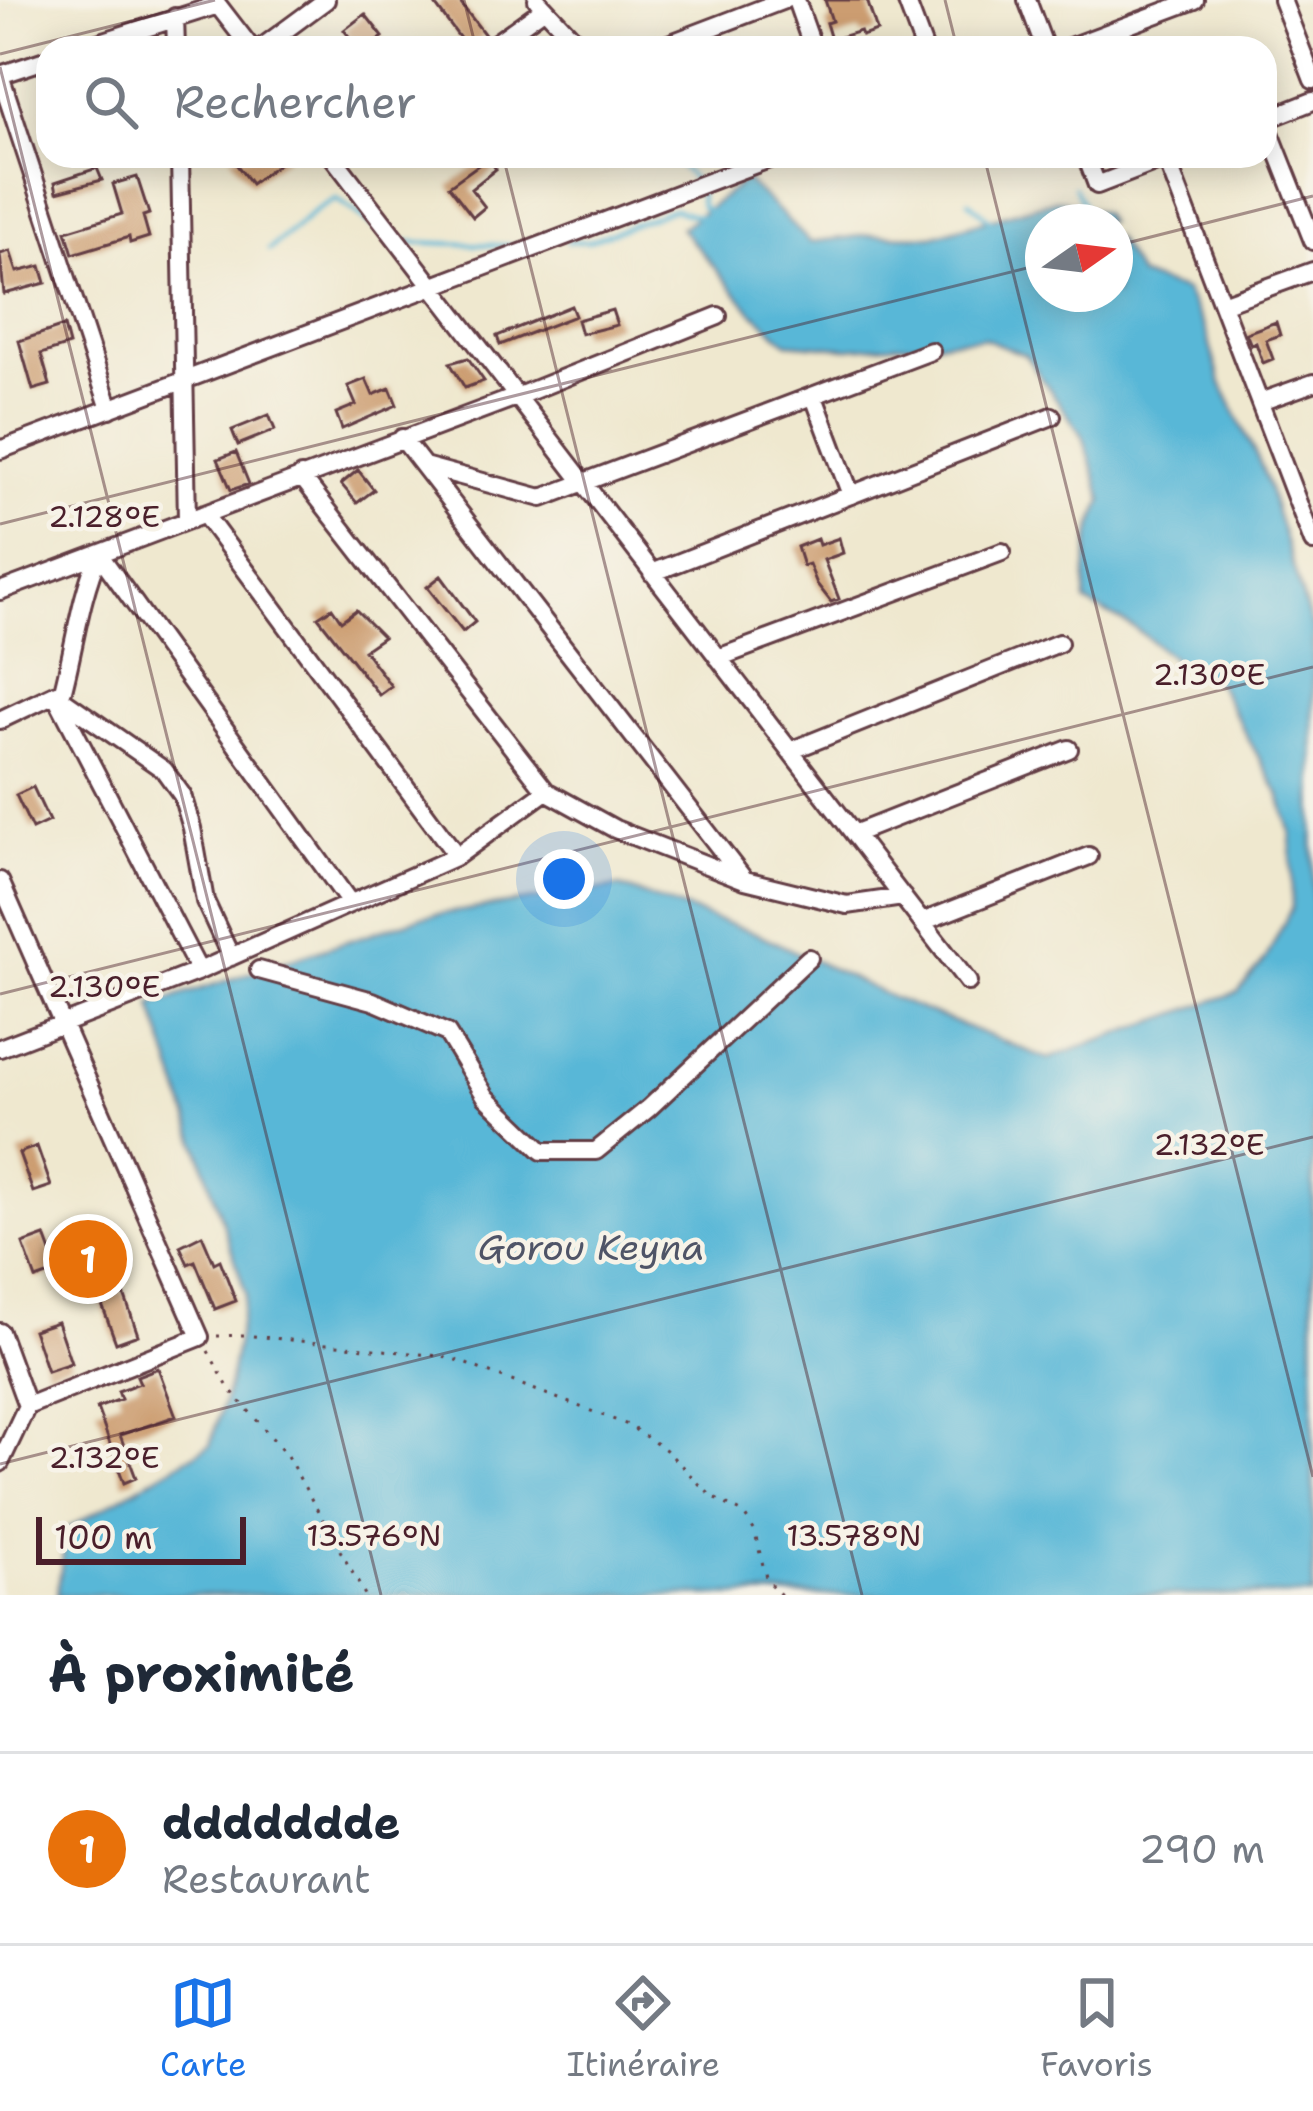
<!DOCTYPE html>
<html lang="fr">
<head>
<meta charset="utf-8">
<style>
  body { margin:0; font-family:"Shantell Sans",sans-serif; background:#f6f6f7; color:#1f2937 }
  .compass { position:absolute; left:1025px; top:204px; width:108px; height:108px; border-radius:50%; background:#fff; box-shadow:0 6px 30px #0003; rotate:76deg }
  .scale { position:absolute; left:36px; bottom:30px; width:210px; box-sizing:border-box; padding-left:12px; border:6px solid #4a1f2b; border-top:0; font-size:33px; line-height:42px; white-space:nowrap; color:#4a1f2b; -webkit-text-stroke:9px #f7f3e8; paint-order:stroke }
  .you { position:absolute; left:564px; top:879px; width:42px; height:42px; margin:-30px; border:9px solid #fff; border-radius:50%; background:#1a73e8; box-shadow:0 0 0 18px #1a73e833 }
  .badge { display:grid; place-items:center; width:78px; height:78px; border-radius:50%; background:#1a73e8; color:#fff; font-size:39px; font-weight:700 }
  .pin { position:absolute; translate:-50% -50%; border:6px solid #fff; box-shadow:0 3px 12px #0006 }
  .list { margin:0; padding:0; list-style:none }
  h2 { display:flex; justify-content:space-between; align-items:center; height:156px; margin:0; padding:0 48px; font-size:51px }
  h2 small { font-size:39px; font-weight:400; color:#747a83 }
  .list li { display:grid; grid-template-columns:78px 1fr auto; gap:36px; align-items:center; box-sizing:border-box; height:192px; padding:0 48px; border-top:3px solid #e0e1e3 }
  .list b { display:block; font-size:45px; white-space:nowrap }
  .list p { margin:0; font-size:39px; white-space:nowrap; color:#747a83 }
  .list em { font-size:39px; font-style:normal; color:#747a83 }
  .icon { flex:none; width:66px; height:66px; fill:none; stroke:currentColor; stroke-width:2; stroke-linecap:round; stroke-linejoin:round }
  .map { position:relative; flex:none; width:1313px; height:1595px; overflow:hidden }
  .search { position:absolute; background:#fff; box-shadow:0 6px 30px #0003; left:36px; right:36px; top:36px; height:132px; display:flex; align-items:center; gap:30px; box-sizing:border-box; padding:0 42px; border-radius:36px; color:#747a83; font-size:45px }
  .sheet { height:348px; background:#fff }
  nav { display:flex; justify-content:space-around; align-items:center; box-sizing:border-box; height:168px; border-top:3px solid #e0e1e3; background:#fff; font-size:33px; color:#747a83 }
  nav a { display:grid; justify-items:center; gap:6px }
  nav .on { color:#1a73e8 }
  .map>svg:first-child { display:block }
  .water { fill:#59b7d7; stroke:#526b81; stroke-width:3 }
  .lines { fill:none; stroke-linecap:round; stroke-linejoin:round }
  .stream { stroke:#59b7d7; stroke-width:4.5 }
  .building { fill:#cc9d71 }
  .minor-casing { stroke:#633d44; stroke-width:22 }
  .path { stroke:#633d44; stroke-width:3; stroke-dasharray:3 9; stroke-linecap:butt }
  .minor { stroke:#fff; stroke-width:16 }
  .ticks { fill:none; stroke:#4a1f2b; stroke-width:3; stroke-opacity:0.45 }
  .labels { text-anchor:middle; stroke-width:9; stroke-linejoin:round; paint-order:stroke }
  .water-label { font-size:36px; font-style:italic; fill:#4f5467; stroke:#f7f3e8 }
  .ticks-label { font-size:30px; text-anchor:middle; fill:#4a1f2b; stroke:#f7f3e8; stroke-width:9; stroke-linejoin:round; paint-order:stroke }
</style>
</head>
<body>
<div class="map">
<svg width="1313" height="1595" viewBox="0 0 1313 1595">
  <rect width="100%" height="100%" fill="#f7f3e8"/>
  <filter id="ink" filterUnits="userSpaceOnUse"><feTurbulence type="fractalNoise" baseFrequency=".00833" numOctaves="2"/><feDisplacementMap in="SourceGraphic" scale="24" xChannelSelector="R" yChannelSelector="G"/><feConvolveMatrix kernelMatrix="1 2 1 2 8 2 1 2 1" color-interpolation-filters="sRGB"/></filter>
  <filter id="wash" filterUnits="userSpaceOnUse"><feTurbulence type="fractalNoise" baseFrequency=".004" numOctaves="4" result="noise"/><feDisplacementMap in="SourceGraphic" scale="48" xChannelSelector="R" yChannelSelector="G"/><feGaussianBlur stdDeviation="2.7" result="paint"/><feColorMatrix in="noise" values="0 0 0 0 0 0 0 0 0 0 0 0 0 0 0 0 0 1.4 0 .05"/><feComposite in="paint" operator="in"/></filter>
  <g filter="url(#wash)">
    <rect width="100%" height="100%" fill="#efe8cf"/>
    <path class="water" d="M746,180l64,62 59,-7 63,1 127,-37 43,14 5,9h-64v72h72v-56l24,38 46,15 20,37 16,55 42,87 50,161v964h-1256l10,-66 143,-84 18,-58 18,-93 -94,-289 269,-88 199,-30 138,47 137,65 153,60 190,-67 28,-33 26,-52 -1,-74 -11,-38 -63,-112 -39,-20 -43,-35 -50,-26c1,-38 1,-68 18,-102l-20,-64 -58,-81 -41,-17 -136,10 -61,-5 -37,-34 -69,-81z"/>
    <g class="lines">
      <path class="stream" d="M669,156l26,25
        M1074,187l11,21
        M699,191l2,15 8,6
        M969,201l23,21
        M406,242l115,4
        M568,242l21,-1 84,-32 27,8
        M269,250l46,-39 21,-12 44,31"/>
    </g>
    <g id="blocks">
      <path class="building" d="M444,0h14l27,35 -18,13 -31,-42z
        M825,0h42l10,31 -15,5 -2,-5 -29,9 -5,-17 6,-2z
        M365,14l18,23 -15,11h-10l-14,-18z
        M230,156h59l-38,28z
        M488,158l8,11 -25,20 14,18 -12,10 -24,-31z
        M97,168l5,12 -45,12 -2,-10z
        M137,177l12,37 -6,2 6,21 -19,6 -1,-6 -56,17 -7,-23 56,-17 -9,-30z
        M10,251l7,21 24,-6 5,17 -42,11 -4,-40z
        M571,306l4,10 -75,29 -3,-9z
        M612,310l5,15 -36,9 -4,-14z
        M1276,322l4,13 -14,5 7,19 -10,4 -7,-20 -5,2 -5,-12z
        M64,326l5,19 -28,9 9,31 -17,5 -14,-49z
        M468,358l16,23 -19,7 -15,-25z
        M366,379l7,16 17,-7 7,17 -55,24 -6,-16 20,-8 -8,-19z
        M269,415l6,15 -37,15 -6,-15z
        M236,452l13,32 -18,6 -13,-31z
        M358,470l16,20 -17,13 -16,-19z
        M839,538l4,15 -19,7 15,39 -8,3 -14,-18 -8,-20 -6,2 -6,-19 20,-8 2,6z
        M441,576l34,46 -12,10 -36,-45z
        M332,608l9,13 15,-11 27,27 -19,13 27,36 -12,9 -61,-78z
        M33,787l16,34 -17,8 -16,-34z
        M37,1146l14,40 -18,6 -14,-39z
        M202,1235l12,28 6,-3 16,41 -21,8 -20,-48 -7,3 -8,-18z
        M45,1236l13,35 -22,8 -13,-35z
        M123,1291l15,44 -22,8 -16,-44z
        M57,1322l14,41 -24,8 -14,-41z
        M158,1368l18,48 -56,19 16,43 -12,5 -27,-75 24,-9 -3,-8 22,-8 -3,-7z"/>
    </g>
  </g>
  <g filter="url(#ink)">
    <use href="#blocks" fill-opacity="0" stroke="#633d44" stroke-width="3"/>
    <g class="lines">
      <g class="minor-casing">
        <path id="minor" d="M214,0l37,48
          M537,0l45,48
          M796,0l17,48
          M906,0l18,48
          M1027,0l18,48
          M1282,0l31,80
          M175,17l1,31
          M82,48l136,-43
          M261,48l65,-48
          M489,48l53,-38
          M658,48l126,-48
          M1067,48l128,-48
          M0,75l110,334
          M0,75l48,-16
          M1265,120l48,121
          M1265,120l48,-19
          M180,156l7,364
          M332,156l636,826
          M1086,156l11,29 75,-29
          M1166,158l147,384
          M1222,304l91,-33
          M814,397l37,98
          M1260,402l53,-19
          M402,438l341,440
          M0,450l777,-294
          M424,466l118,32 389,-147
          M301,476l245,315
          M204,514l253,342
          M99,554l251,349
          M652,573l400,-157
          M0,591l516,-194 202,-81
          M718,658l284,-106
          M55,694l109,76 18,25 10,33 13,73 26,56
          M58,700l141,271
          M0,720l63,-30c12,-46 17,-93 36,-136
          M790,751l269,-108
          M854,834l215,-85
          M0,881l200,456 -173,69 -27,57
          M922,922l167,-66
          M259,970l114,31 74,32 39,64 56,54h54l53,-43 160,-150
          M0,1048l199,-77 258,-115 89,-65 69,38 130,51 102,25 56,-8
          M0,1332l27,74"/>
      </g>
      <path class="path" d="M217,1336l27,-1 204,22 180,68 38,25 46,47 31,16 11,17 13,51 14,14
        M208,1351l20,36 58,67 79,141"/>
      <use href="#minor" class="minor"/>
    </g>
  </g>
  <path class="ticks" d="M464,0l12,48M945,0l12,48M0,54l215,-54M0,67l381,1528M503,156l359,1439M984,156l329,1321M1115,246l198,-50M0,524l1043,-260M0,994l1313,-327M0,1464l1313,-327"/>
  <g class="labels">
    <g class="water-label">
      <text x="591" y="1260">Gorou Keyna</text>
    </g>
  </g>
  <g class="ticks-label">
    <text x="104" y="527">2.128°E</text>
    <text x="1209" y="685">2.130°E</text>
    <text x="104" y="997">2.130°E</text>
    <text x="1209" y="1155">2.132°E</text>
    <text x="104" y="1468">2.132°E</text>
    <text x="374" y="1546">13.576°N</text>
    <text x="854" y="1546">13.578°N</text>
  </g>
</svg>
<svg class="compass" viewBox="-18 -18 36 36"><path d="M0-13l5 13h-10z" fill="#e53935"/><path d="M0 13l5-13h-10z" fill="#747a83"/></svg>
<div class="scale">100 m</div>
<div class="you"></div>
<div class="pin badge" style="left:88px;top:1259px;background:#e8710a">1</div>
<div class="search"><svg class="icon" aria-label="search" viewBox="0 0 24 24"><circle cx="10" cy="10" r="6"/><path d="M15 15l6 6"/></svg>Rechercher</div>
</div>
<section class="sheet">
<h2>À proximité<small></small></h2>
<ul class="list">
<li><span class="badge" style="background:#e8710a">1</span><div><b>ddddddde</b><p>Restaurant</p></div><em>290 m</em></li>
</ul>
</section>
<nav>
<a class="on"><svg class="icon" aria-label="map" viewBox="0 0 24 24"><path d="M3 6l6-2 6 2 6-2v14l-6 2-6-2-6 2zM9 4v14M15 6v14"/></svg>Carte</a>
<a><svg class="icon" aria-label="directions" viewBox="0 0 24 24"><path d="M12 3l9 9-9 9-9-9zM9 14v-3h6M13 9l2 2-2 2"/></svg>Itinéraire</a>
<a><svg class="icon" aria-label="saved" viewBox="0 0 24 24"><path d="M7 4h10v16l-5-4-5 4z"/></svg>Favoris</a>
</nav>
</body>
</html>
